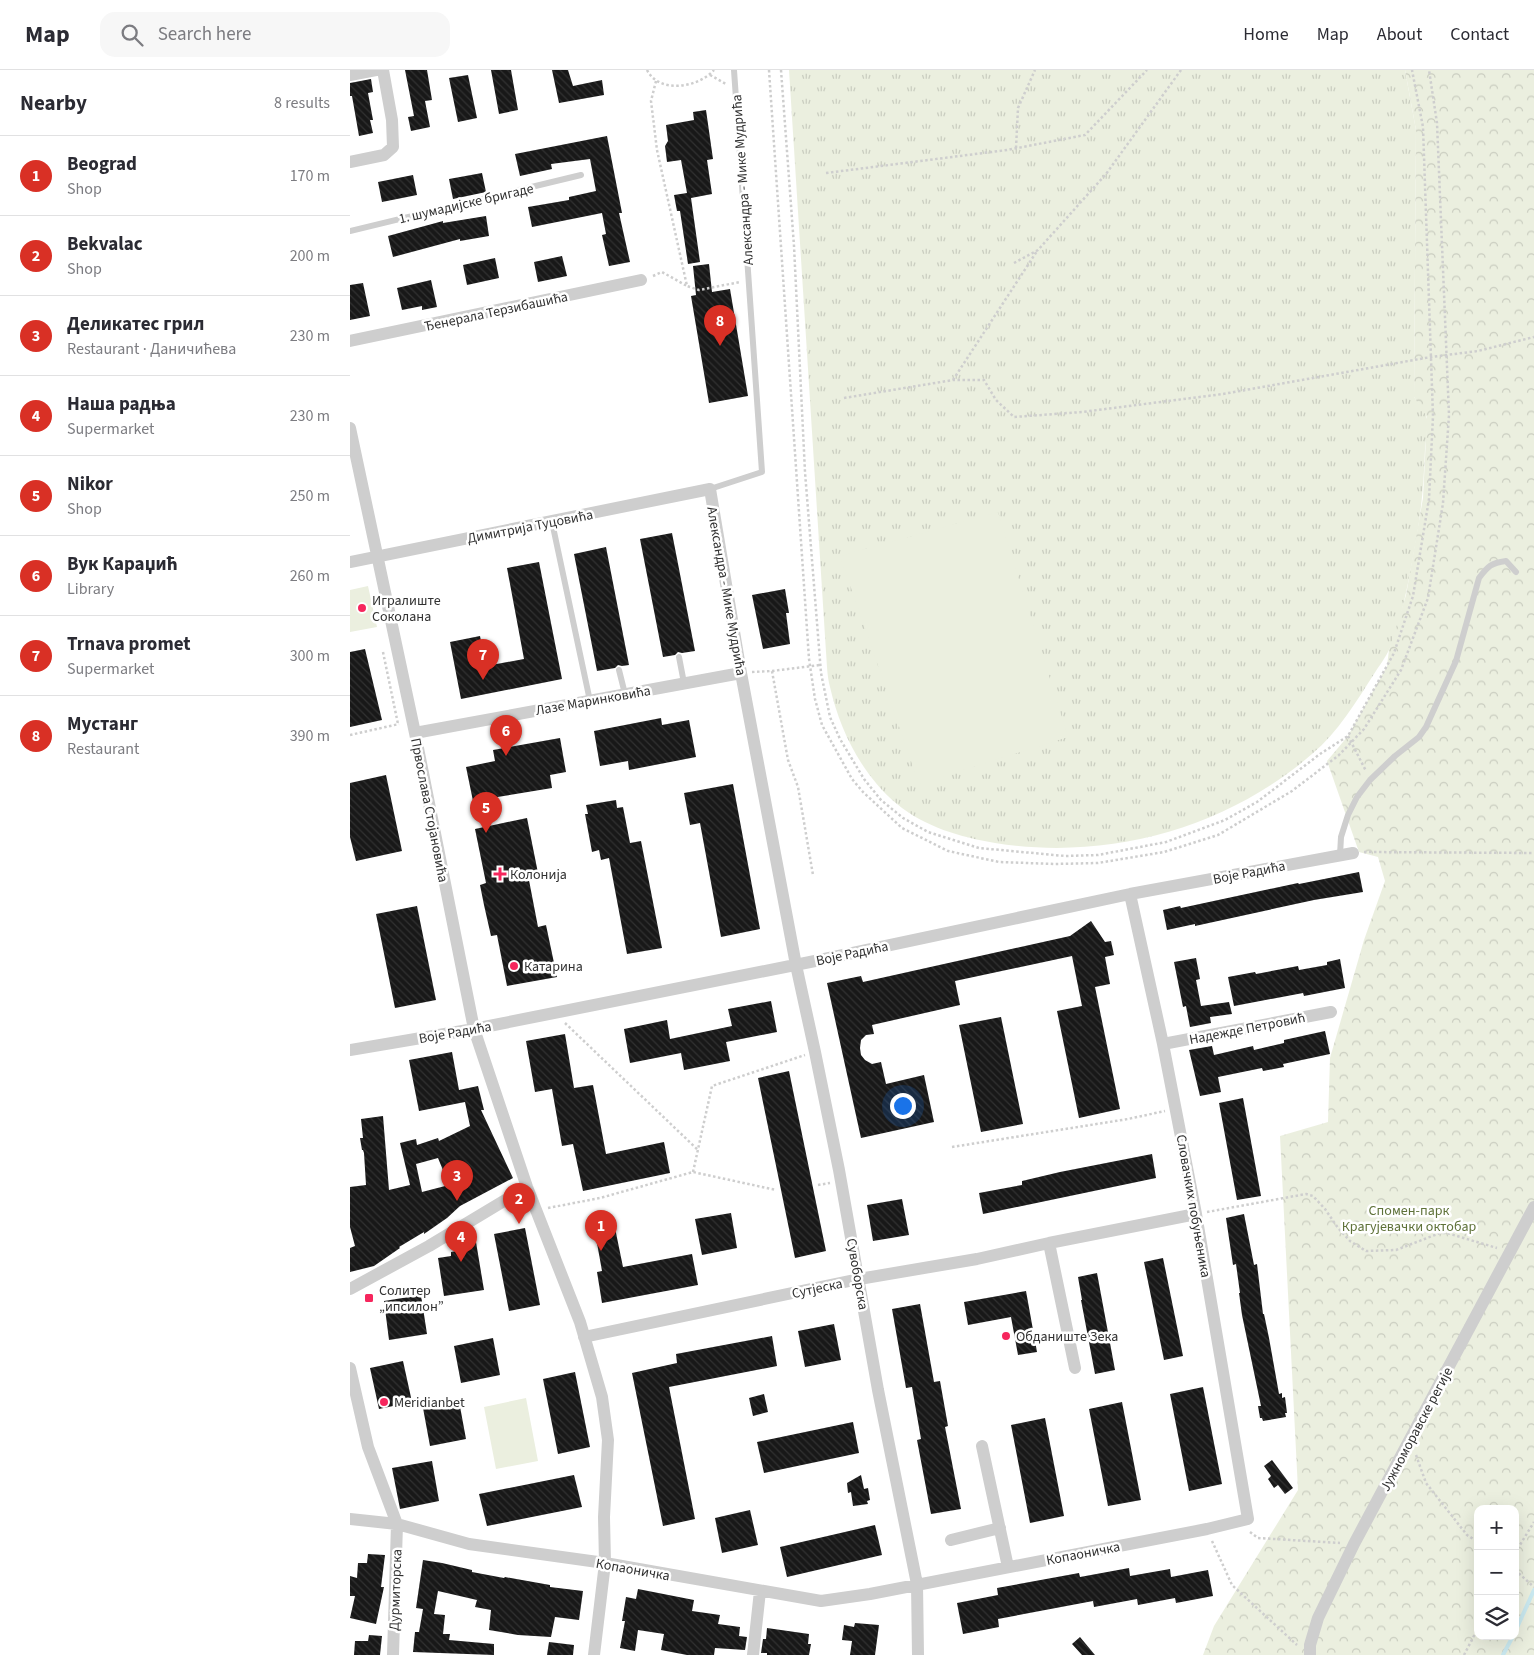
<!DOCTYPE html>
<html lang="en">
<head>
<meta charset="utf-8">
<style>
  body { margin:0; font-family:"Source Sans 3",sans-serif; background:#f7f7f7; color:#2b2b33 }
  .controls { position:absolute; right:15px; bottom:15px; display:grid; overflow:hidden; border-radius:10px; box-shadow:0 5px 20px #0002 }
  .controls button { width:45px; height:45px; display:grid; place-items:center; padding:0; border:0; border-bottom:1px solid #e1e1e2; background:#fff; color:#2b2b33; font:25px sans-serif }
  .you { position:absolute; left:552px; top:1035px; width:18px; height:18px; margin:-12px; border:4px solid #fff; border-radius:50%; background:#1a73e8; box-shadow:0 0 0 8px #1a73e833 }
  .badge { display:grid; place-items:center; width:32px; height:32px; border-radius:50%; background:#d93025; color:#fff; font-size:16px; font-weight:700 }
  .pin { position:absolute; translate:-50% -41px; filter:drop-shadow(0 1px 2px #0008) }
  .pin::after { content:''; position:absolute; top:26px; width:18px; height:15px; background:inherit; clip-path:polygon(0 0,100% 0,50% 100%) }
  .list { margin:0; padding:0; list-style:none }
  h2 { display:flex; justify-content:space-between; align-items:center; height:65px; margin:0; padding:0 20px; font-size:21px }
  h2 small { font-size:16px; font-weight:400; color:#7c7c81 }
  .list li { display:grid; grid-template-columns:32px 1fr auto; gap:15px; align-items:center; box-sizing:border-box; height:80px; padding:0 20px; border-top:1px solid #e1e1e2 }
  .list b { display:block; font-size:19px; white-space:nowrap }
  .list p { margin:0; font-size:16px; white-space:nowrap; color:#7c7c81 }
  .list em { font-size:16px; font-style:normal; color:#7c7c81 }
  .icon { flex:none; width:28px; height:28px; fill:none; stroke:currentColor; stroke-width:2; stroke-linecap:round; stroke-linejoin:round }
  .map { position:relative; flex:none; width:1184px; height:1585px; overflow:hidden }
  header { display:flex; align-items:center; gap:30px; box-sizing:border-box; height:70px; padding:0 25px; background:#fff; border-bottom:1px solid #e1e1e2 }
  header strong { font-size:24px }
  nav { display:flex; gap:28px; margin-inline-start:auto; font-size:18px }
  .search { width:350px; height:45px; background:#f7f7f7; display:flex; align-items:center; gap:12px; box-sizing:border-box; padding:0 18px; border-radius:15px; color:#7c7c81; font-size:19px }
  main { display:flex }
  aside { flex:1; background:#fff }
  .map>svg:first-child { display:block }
  .grass { fill:url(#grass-tufts) }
  .forest { fill:url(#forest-crowns); fill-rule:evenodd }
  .garden { fill:#ebefdf }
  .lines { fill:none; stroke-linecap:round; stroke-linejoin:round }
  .stream { stroke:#cae9f0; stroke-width:4 }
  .building { fill:url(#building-back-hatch); fill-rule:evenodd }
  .path { stroke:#cecece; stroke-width:2.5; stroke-dasharray:2.5 2.5; stroke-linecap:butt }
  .service { stroke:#cecece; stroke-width:6 }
  .minor { stroke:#cecece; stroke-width:12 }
  .poi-dot { fill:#f6265d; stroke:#fff; stroke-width:2 }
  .labels { text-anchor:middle; stroke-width:5; stroke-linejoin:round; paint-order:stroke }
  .street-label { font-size:14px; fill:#313131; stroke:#fff }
  .poi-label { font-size:14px; fill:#313131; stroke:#fff; text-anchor:start }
  .park-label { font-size:14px; fill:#5f7239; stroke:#fff }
</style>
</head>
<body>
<header>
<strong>Map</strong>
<div class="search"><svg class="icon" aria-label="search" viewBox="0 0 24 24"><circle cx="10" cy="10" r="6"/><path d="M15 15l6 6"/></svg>Search here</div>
<nav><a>Home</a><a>Map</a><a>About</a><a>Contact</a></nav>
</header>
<main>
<aside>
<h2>Nearby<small>8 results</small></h2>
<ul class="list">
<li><span class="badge">1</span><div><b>Beograd</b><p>Shop</p></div><em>170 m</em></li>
<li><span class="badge">2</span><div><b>Bekvalac</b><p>Shop</p></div><em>200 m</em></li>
<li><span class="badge">3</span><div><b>Деликатес грил</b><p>Restaurant · Даничићева</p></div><em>230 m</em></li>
<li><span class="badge">4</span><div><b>Наша радња</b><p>Supermarket</p></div><em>230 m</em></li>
<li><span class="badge">5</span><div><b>Nikor</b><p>Shop</p></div><em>250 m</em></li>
<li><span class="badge">6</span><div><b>Вук Караџић</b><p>Library</p></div><em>260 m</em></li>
<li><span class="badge">7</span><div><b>Trnava promet</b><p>Supermarket</p></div><em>300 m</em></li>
<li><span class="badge">8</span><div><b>Мустанг</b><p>Restaurant</p></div><em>390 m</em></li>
</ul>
</aside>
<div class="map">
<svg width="1184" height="1585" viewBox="0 0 1184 1585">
  <defs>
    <pattern id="grass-tufts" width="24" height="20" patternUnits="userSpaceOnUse" patternTransform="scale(1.25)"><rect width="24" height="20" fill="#ebefdf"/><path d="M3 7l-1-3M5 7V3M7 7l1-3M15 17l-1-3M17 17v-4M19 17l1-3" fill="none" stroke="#cacdc0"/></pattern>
    <pattern id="forest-crowns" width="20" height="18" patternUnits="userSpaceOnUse" patternTransform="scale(1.25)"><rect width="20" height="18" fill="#ebefdf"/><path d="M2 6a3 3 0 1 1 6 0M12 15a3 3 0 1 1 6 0" fill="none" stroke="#cacdc0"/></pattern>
    <pattern id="building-back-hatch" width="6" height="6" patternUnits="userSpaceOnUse" patternTransform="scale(1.25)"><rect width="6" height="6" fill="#181818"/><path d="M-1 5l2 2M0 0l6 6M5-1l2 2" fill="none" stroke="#313131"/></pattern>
  </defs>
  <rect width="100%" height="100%" fill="#fff"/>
  <path class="grass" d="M439,0h616l11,60 -2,267c4,6 12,14 13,22 1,9 -1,20 -2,30 -1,30 -3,56 -8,86 -7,38 -13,77 -27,113 -4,9 -11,18 -16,26 -18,28 -36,58 -62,80 -86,75 -205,107 -317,89 -35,-6 -70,-16 -98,-39 -35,-29 -57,-73 -67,-117 -3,-11 -3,-23 -4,-35z"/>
  <path class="forest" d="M1055,0h129v1585h-331l11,-29 84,-136 -18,-354 48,-14 2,-64 34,-118 21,-59 -7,-24 -19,-5 -32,-91 21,-25 39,-70 2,-16 17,-55 17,-97 4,-81 -13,-20 2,-267zM1128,1439h37v127h-37z"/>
  <path class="garden" d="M648,442l70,225 -149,47 -79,-228z
    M18,516l9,41 -27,5v-42z
    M176,1328l12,63 -42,8 -12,-62z"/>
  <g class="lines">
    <path class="stream" d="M1165,1562l19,-42
      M1153,1585l10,-19"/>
  </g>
  <path class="building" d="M55,0h22l5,30 -7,1 5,26 -19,4 -3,-14 6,-1z
    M141,0h20l7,40 -19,4z
    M202,0h16l5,16 29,-6 2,15 -45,8z
    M118,5l9,43 -19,4 -9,-44z
    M21,9l2,13 -5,1 5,27h-3l3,13 -14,3 -7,-40h-2v-13z
    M356,40l7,49 -6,1 5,34 -21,4 9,64 -12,2 -8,-53h-3l-3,-16 13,-2 -6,-33 -14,2 -2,-16 3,-5 -2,-16 28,-5 -1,-8z
    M257,66l15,77h-3l11,49 -21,4 -7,-31 4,-1 -4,-21 -70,14 -4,-20 41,-7v-3l27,-6 -6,-32 -39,5 1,5 -32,7 -5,-22z
    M132,103l4,19 -33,7 -4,-20z
    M63,105l4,20 -35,7 -4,-20z
    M136,146l3,20 -29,5v-2l-67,18 -5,-21 55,-15v2z
    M212,186l5,20 -29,6 -4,-20z
    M145,188l4,20 -32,7 -4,-20z
    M359,194l3,28 18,-3 18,107 -39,7 -18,-107 5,-1 -3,-29z
    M81,210l6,27 -15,3v-4l-20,4 -5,-22z
    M13,213l7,33 -20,4v-35z
    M322,463l23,118 -13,2 -4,-1 -3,3 -12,2 -23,-118z
    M256,477l23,118 -7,1 -4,-1 -3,3 -18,3 -23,-117z
    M189,492l23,117 -101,20 -11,-57 30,-6 6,30 38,-7 -17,-91z
    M435,519l4,24h-3l4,31 -27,5 -11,-54z
    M15,579l17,71 -32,7v-75z
    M311,648l1,7 27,-5 7,37 -67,13 -1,-9 -28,5 -6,-35z
    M210,668l6,34 -16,3 2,13 -79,13 -7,-34 29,-6 -2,-11z
    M36,705l16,76 -46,10 -6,-24v-54z
    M383,714l27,145 -39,8 -21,-114 -10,2 -6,-32z
    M266,730l1,8 6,-1 7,36 11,-2 21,107 -35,6 -18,-96 -8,2 -2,-10 -7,2 -7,-38h3l-2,-9z
    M177,748l11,55 -10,2 10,52 8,-2 11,52 -50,9 -10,-51 -6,1 -7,-31 -4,-20 6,-2 -11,-54z
    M1009,802l4,20 -49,8 -119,26v-2l-28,6 -4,-20 17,-4 1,2 117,-25 1,1z
    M67,836l19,94 -41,8 -19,-94z
    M741,851l14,21 6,-1 3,14 -9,2 5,27 -15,3 25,122 -41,9 -22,-107 25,-5 -10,-50 -117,25 5,24 -88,20 2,9 -8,1 -5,5 -1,8 1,7 4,5 7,4 9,-2 5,22 38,-9 10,47 -73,16 -34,-155 34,-7 2,6 207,-46z
    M846,888l4,21 -4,1 5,26 28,-4 3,12 -22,3 1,6 -21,4 -4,-21 -3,1 -9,-45z
    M990,889l5,29 -41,8 -1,-3 -69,13 -6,-29 27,-5 1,2 42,-8 1,4 28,-5v-3z
    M421,931l6,31 -51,10 4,19 -46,9 -3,-17 -51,10 -6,-34 43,-9 3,19 62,-13 -4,-17z
    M651,947l22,107 -42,8 -22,-107z
    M975,961l5,23 -47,10 1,3 -21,4 -1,-3 -44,9 3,15 -21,4 -11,-46 23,-4 2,9 39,-9 1,4 30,-7v-3z
    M215,964l9,54 19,-3 13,69 58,-12 6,31 -87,18 -10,-47 -11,2 -10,-57 -17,3 -9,-51z
    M102,982l7,38 19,-4 6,24h-3l32,68 -53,28 -13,12 -23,16v-2l-25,15 1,1 -26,18 -24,6v-24l5,-2 -5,-19v-40l16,-2 -2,-32 -1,-3h-1l-2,-12h3l-2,-19 22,-3 6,74 21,-5 -10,-42 16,-4 1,6 21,-7 1,3 31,-15 -5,-24 -46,9 -10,-51zM88,1088l11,27 -27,7 -6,-28z
    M439,1001l37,180 -31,7 -37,-180z
    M893,1028l18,98 -24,4 -18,-97z
    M802,1084l4,24 -173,36 -4,-21 43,-8v-4l38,-9z
    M552,1129l7,36 -36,6 -6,-36z
    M381,1143l6,35 -35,7 -7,-36z
    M256,1144l3,15 6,-1 8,39 69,-13 6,31 -96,18 -5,-31 5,-1 -7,-39 -5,1 -2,-16z
    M894,1144l10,51 3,-1 6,50h1l5,24 10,56 3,-1v5l3,-1 2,16h-2l1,4 -23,4 -1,-3h-2l-2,-12h3l-19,-91 -3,-22h1l-4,-29 -3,1 -7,-47z
    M175,1158l15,77 -31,6 -15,-77z
    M126,1172l8,48 -40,6 -6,-38 13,-2v-4l12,-2 -1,-6z
    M813,1188l20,98 -19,4 -20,-98z
    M747,1203l18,97 -20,4 -14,-74h1l-4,-23z
    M676,1221l11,61 -19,3 -7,-38 -43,8 -4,-23z
    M71,1225l6,39 -38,6 -5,-39z
    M570,1234l14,78 6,-1 8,45 -3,1 16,82 -30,5 -14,-74 4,-1 -9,-52 -6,1 -14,-79z
    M484,1254l7,36 -36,7 -7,-36z
    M422,1266l5,30 -108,21 26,132 -32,7 -31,-153 45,-10 -1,-9z
    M143,1268l7,37 -39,8 -7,-37z
    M53,1291l9,41 -33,7 -9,-41z
    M225,1302l15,75 -32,7 -15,-75z
    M853,1317l19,97 -33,7 -19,-97z
    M414,1324l4,18 -15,4 -4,-18z
    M109,1331l7,38 -36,7 -7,-38z
    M772,1332l19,98 -33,6 -19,-97z
    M695,1348l19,98 -34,7 -19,-98z
    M503,1352l6,31 -95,20 -7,-31z
    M922,1390l21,28 -8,6 -7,-9 -4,3 -6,-9 3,-3 -7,-10z
    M82,1391l7,40 -39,8 -8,-41z
    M224,1405l8,32 -95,19 -8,-32z
    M511,1405l3,14 4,-1 2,12 -3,1 1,3 -15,2 -2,-14 -3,1 -1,-10z
    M400,1440l8,35 -36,8 -7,-35z
    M525,1455l7,30 -95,22 -7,-30z
    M18,1484l17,1 -4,32h3l-8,37 -26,-6 5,-22h-5v-20l7,2 1,-15h9z
    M73,1490l19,3 30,7v2l32,6 1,-1 45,8v2l33,4 -4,29 -24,-3 -4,20 -33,-2 -29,-5 2,-20 -16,-3 2,-7 -39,-9 -4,23 11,1 -2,19h7l-1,6 45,4v11l-81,-3 2,-20h4l4,-23 -7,-1z
    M779,1498l1,8 40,-7 1,8 37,-7 5,26 -37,7 -1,-5 -37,7 -1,-6 -43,8 -1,-6 -95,18 1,8 -36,7 -6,-31 41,-8 -1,-7 82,-15 1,4z
    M288,1519l56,11 -2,11 28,4 -2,9 22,3 -1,9 8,1 -2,13 -30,-2 -1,7h-27l-26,-5 3,-16 -26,-4 -3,21 -15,-3 5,-27h-3l4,-24 10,2z
    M505,1553l24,2 -4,30h-25l2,-14 -10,-1 2,-15 10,2z
    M417,1558l42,6 -1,10h3l-2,11h-42v-2h-6l2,-14h3z
    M19,1565l13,1 -2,19h-26l1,-14h13z
    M730,1567l15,18h-13l-10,-11z
    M199,1572l25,3 -1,10h-26z"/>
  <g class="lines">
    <path class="path" d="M297,0c12,24 51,18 67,0
      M419,0l40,589 6,40 7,26 30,54 11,13 39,36 46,23 51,11 56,2 43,-1 66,-11 54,-17 74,-44 47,-36 25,-26 37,-59 27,-72 15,-95 6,-88 -12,-292 -8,-53
      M431,0l13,176 11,226 16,201 9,44 10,22 24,40 17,21 22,18 25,14 51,16 86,8 33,-1 68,-13 59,-22 32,-18 63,-48 28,-18 46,-83 19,-57 16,-97 4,-83 -10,-289 -11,-57
      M360,5l16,9
      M306,11l-5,20 6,49 30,136 12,4 41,-8
      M666,78l2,-40 17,-38
      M476,103l181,-23 78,-15 62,-65
      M664,193l24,-13 68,-76 75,-104
      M303,206l9,-4 25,14
      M603,310l84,-129
      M494,328l109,-18h31l12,20 18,17 68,-5 141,-18 208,-37 47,-6 56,-14
      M33,582l15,72
      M422,601l48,-6
      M402,602l20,-1 16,89 10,27 15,88
      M0,665l49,-11
      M998,666l18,35
      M1014,782l170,1
      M215,953l133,127
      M602,1077l176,-28 37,-8
      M343,1102l19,-86 93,-31
      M468,1115l12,-2
      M198,1138l52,-10 93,-26 83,18
      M857,1142l99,-18 7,2 12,13 13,19 12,13 16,10 30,-1 44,-17h7l50,15
      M1066,1385l10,28 41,52 11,7
      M900,1462l8,6 82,5
      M862,1471l20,44 65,60
      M1165,1483l19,-31
      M1165,1500l19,17
      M1114,1585l14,-27"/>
    <path class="service" d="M0,161l231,-56
      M360,419l52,-17 -28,-402
      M202,452l38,179
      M329,587l5,26
      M269,600l6,24
      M990,785l1,-18 7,-22 9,-18 13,-17 25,-24 24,-19 7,-10 30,-66 23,-83c9,-12 12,-15 27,-17l10,11"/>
    <path class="minor" d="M0,5l26,-5
      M0,92l34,-7 9,-8 -1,-27 -9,-50
      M0,271l291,-61
      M0,358l65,305 59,296 53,158 53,135 22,75 6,43 -4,77 1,46 -11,92
      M0,492l360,-73 31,184 55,292 19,87 24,118 39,220 39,194 1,71
      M65,663l326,-60
      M813,974l168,-32
      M0,980l124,-21 341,-68 315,-67 223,-41
      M699,1173l26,125
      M0,1219l79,-43 98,-59
      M234,1267l275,-58 118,-20 72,-16 147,-29
      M0,1298l18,79 29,77 -4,131
      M632,1376l26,121
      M0,1449l47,5 72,20 136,19 216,38 49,-7 337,-65 41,-10 -52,-305 -33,-170 -33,-150
      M601,1470l49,-12
      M403,1585l7,-64
      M960,1585v-10l8,-27 36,-74 180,-337"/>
  </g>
  <g class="poi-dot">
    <circle cx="12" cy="538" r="5"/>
    <path d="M147.5 796.5h5v5h5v5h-5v5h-5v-5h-5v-5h5z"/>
    <circle cx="164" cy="896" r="5"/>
    <rect x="14" y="1223" width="10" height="10" rx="2.5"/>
    <circle cx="656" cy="1266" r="5"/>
    <circle cx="34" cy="1332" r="5"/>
  </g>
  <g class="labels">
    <g class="street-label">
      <text transform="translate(392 110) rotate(-94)" y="5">Александра - Мике Мудрића</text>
      <text transform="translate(116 133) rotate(-13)" y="5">1. шумадијске бригаде</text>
      <text transform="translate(146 241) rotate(-12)" y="5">Ђенерала Терзибашића</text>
      <text transform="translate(180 456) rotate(-11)" y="5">Димитрија Туцовића</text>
      <text transform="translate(377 521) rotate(80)" y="5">Александра - Мике Мудрића</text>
      <text transform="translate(243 630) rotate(-10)" y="5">Лазе Маринковића</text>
      <text transform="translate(80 740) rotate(79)" y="5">Првослава Стојановића</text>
      <text transform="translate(899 802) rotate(-11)" y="5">Воје Радића</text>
      <text transform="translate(502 883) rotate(-12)" y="5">Воје Радића</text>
      <text transform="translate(897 958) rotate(-11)" y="5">Надежде Петровић</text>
      <text transform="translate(105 962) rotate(-10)" y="5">Воје Радића</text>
      <text transform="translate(844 1136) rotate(80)" y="5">Словачких побуњеника</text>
      <text transform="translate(508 1204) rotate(80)" y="5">Сувоборска</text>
      <text transform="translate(467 1218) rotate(-12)" y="5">Сутјеска</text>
      <text transform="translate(1066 1359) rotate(-62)" y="5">Јужноморавске регије</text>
      <text transform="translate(733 1483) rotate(-11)" y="5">Копаоничка</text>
      <text transform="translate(283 1499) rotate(10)" y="5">Копаоничка</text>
      <text transform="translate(45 1520) rotate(-88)" y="5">Дурмиторска</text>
    </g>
    <g class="poi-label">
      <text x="22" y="535">Игралиште<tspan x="22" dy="16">Соколана</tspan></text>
      <text x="160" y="809">Колонија</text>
      <text x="174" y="901">Катарина</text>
      <text x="29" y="1225">Солитер<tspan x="29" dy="16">„ипсилон”</tspan></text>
      <text x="666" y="1271">Обданиште Зека</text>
      <text x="44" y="1337">Meridianbet</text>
    </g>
    <g class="park-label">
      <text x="1059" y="1145">Спомен-парк<tspan x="1059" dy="16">Крагујевачки октобар</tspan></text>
    </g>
  </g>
</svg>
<div class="controls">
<button>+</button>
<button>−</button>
<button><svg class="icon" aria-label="layers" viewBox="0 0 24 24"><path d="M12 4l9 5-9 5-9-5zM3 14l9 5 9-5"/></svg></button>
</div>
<div class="you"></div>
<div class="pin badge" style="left:251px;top:1181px">1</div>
<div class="pin badge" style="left:169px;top:1154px">2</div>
<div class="pin badge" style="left:107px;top:1131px">3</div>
<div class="pin badge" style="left:111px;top:1192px">4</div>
<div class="pin badge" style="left:136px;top:763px">5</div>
<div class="pin badge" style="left:156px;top:686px">6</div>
<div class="pin badge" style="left:133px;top:610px">7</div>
<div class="pin badge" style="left:370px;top:276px">8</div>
</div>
</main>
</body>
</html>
